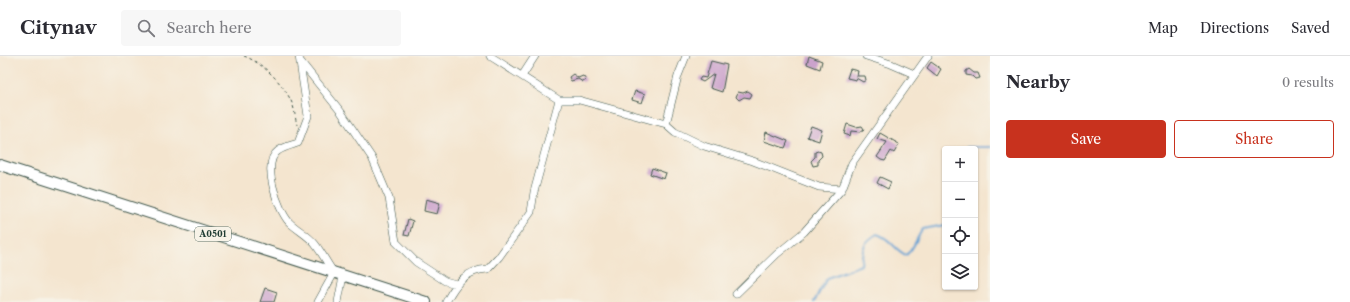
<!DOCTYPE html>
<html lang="en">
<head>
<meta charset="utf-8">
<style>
  body { margin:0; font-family:"Libre Caslon Text",serif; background:#f7f7f7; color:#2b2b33 }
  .controls { position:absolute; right:12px; bottom:12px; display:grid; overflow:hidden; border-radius:4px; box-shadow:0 1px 3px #0004 }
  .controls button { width:36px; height:36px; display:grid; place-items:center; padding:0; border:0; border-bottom:1px solid #e1e1e2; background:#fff; color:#2b2b33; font:20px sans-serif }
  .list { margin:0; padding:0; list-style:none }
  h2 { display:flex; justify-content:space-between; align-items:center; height:52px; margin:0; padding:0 16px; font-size:17px }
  h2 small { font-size:13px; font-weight:400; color:#7c7c81 }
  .actions { display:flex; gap:8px; padding:12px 16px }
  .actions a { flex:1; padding:9px 0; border:1px solid #c8321e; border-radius:4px; text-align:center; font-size:14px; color:#c8321e }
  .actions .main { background:#c8321e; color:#fff }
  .icon { flex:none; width:22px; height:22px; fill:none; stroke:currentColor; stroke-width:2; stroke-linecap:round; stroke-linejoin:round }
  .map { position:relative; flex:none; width:990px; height:246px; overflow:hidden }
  header { display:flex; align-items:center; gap:24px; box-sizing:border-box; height:56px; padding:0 20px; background:#fff; border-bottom:1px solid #e1e1e2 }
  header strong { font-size:19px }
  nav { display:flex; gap:22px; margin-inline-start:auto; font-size:14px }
  .search { width:280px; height:36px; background:#f7f7f7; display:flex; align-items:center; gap:10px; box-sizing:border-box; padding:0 14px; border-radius:4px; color:#7c7c81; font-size:15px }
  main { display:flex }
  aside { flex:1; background:#fff }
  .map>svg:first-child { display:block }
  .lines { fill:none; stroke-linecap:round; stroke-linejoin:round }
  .stream { stroke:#63a1d4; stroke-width:2 }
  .building { fill:#cba2cc }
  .minor-casing { stroke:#3f564b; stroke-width:8 }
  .highway-casing { stroke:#3f564b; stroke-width:12 }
  .path { stroke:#3f564b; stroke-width:1; stroke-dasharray:3 3; stroke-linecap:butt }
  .minor { stroke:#fff; stroke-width:7 }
  .highway { stroke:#fff; stroke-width:10 }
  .labels { text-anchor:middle; stroke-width:3; stroke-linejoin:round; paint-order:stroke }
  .shield { fill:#f7f3e8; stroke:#60746a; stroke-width:1 }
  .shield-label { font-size:9px; font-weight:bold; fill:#1f3d34 }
</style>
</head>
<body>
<header>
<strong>Citynav</strong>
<div class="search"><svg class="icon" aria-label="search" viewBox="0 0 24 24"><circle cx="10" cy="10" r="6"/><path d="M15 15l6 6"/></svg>Search here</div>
<nav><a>Map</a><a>Directions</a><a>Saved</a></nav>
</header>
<main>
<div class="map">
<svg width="990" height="246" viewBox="0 0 990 246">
  <rect width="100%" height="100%" fill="#f7f3e8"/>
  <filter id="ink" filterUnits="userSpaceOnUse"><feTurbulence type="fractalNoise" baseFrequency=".025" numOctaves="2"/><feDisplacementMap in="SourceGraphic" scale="8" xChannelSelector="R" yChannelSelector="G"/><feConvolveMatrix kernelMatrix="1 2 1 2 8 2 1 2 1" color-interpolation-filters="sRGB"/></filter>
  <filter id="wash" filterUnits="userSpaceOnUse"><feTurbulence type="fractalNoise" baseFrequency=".012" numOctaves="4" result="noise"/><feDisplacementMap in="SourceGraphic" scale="16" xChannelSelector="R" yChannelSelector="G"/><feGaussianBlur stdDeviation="0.9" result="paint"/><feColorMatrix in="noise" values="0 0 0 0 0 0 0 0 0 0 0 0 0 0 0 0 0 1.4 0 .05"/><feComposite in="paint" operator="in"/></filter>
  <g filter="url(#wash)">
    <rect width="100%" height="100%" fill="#f4e5cf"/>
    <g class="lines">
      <path class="stream" d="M964,93l4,-2h22
        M814,246l13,-24 34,-13c2,-17 1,-22 16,-31 15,5 16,15 29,21 9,-7 10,-17 17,-26l22,-4"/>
    </g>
    <g id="blocks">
      <path class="building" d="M809,0l13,5 -2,8 -13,-5z
        M711,5l16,4 -5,27 -12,-4 4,-14 -11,8 -4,-2 2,-3 5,1z
        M931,6l10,7 -4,7 -10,-8z
        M850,13l8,2 -1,5h8l1,4 -3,2 -7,-4v2l-9,-2z
        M969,13l5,4h4l2,5 -5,1 -3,-3 -6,-1v-4z
        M573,18l5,4 5,-2 3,4 -3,2 -5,-3 -7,2 -2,-4z
        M635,35l10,3 -3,9 -10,-3z
        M748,35l4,3 -2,4 -6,-1 -5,3 -3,-3 2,-5 5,1z
        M847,68l9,3 6,-1 2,3 -4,3 -9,-1 -1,5 -6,-2z
        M811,70l11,4 -3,11 -12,-4z
        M766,76l22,9 -3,7 -21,-7z
        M880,77l19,11 -5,9 -3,-2 -6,10 -4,-1 -4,-3 10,-15 -10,-3z
        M818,95l3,1 1,4 -4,4v5l-5,1 -2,-5 4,-4v-5z
        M652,112l14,5 -2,6 -14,-5z
        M880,121l11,5 -3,7 -11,-6z
        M426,143l14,4 -3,11 -13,-3z
        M408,163l5,2 -4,15 -5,-1z
        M265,232l12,4 -3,10h-14z"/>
    </g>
  </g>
  <g filter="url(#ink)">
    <use href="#blocks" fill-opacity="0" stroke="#3f564b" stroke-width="1"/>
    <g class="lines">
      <g class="minor-casing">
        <path id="minor" d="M299,0l9,60 -10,27c-6,2 -15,4 -20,8 -17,12 0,59 11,71 8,8 19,13 26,22 7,9 12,19 19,29l-16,29
          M490,0l69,44h20l87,24
          M686,0l-8,20 -12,48 9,8 29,14 49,15 66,26 23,2
          M866,0l25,8 23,10
          M301,6l40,50 31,46 17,40 7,44 20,20 29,19 11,3
          M522,20l13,-20
          M736,238l41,-40 27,-22 38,-43 10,-26 76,-107
          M338,246l5,-26
          M446,246c10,-19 20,-32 42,-33l11,-12 32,-45 3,-20 25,-92"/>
      </g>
      <g class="highway-casing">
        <path id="highway" d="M0,109l426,137"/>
      </g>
      <path class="path" d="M244,0c19,7 40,28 48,47 3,7 3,15 5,22"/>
      <use href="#minor" class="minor"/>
      <use href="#highway" class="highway"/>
    </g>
  </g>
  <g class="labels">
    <rect class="shield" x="195" y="171" width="36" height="14" rx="3"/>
    <g class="shield-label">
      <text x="213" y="181">A0501</text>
    </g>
  </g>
</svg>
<div class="controls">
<button>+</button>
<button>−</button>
<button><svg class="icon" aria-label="locate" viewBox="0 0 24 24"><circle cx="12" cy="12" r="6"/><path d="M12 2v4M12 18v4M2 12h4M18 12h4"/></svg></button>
<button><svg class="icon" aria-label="layers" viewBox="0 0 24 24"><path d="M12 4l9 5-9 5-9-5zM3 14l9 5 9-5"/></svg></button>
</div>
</div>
<aside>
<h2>Nearby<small>0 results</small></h2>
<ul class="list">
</ul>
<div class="actions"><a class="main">Save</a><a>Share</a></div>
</aside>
</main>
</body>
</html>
